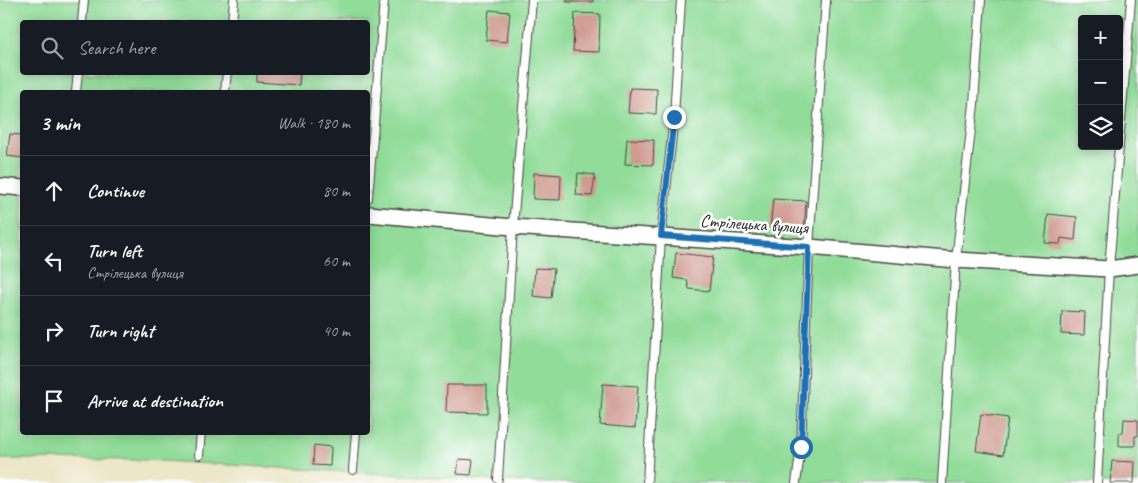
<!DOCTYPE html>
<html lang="en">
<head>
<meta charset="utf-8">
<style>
  body { margin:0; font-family:Caveat,sans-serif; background:#20242c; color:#f1f3f6 }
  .controls { position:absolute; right:15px; top:15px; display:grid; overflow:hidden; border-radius:5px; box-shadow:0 2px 12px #0003 }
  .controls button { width:45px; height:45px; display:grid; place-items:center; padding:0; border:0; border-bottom:1px solid #363941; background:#171b24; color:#f1f3f6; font:25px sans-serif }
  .stop { position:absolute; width:15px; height:15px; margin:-11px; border:4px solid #1f6fb2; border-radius:50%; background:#fff }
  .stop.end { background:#1f6fb2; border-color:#fff; box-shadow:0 1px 5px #0008 }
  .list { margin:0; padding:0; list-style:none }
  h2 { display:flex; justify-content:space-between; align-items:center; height:65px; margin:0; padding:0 20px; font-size:21px }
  h2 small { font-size:16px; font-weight:400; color:#9ea1a6 }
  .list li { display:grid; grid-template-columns:32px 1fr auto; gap:15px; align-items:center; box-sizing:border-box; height:70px; padding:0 20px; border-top:1px solid #363941 }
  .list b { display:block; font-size:19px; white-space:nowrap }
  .list p { margin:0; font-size:16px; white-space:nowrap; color:#9ea1a6 }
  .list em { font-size:16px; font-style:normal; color:#9ea1a6 }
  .icon { flex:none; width:28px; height:28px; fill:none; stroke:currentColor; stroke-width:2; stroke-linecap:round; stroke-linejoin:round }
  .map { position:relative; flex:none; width:1138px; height:483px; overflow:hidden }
  .search { position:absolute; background:#171b24; box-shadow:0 2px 12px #0003; left:20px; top:20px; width:350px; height:55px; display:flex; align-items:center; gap:12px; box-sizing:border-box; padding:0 18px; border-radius:5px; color:#9ea1a6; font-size:19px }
  .panel { position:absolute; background:#171b24; box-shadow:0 2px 12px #0003; left:20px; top:90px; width:350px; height:345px; border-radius:5px }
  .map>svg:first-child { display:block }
  .green { fill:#90dc98; stroke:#5e8462; fill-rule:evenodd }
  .building { fill:#cf9a90 }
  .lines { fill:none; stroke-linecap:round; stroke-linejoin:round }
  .lane-casing { stroke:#484743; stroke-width:10 }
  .street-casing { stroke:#484743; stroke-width:18 }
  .lane { stroke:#fff; stroke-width:8 }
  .street { stroke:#fff; stroke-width:15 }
  .route { stroke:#1f6fb2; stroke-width:6 }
  .labels { text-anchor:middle; stroke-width:5; stroke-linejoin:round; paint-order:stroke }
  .street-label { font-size:18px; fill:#2b2b2b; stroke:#fff }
</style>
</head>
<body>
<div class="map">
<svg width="1138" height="483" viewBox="0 0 1138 483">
  <rect width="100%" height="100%" fill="#fff"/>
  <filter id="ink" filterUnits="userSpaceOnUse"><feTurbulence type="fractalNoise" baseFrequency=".02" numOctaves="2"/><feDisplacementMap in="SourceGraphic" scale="10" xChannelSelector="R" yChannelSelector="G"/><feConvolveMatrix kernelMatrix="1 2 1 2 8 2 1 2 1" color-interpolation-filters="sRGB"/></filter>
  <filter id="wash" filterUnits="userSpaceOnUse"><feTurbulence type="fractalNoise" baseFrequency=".0096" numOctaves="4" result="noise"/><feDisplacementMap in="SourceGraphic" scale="20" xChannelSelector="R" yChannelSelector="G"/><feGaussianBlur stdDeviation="1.12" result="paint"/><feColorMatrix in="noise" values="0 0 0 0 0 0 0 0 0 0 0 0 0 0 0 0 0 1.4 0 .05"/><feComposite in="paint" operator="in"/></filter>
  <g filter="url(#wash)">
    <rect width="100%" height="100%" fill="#ede7ca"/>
    <path class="green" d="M0,0h1138v483h-599l-395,-23 -144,-1zM1082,19h37v127h-37zM22,22h346v50h-346zM22,92h346v340h-346z"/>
    <g id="blocks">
      <path class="building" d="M566,0h27v2h-27z
        M489,10l21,2 -3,30 -21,-2z
        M575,13l25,1 -1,38 -26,-1z
        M257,72h43l-1,13 -42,-3z
        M630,88l27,1 -1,25 -28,-1z
        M10,134l12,1v23l-15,-2z
        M627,139l27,1 -1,25 -28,-1z
        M534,173l27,2 -1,25 -27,-1z
        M578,173l17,2 -3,21 -16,-1z
        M773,199l33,2 -2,31 -34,-2z
        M1048,214l29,3 -2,23 -14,-2 -1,6 -15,-1z
        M676,253l37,4 -4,34 -20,-2 -2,-9 -14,-2z
        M535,268l19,1 -3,29 -18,-2z
        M1062,311l23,1 -1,23 -23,-1z
        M603,384l35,2 -3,42 -35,-3z
        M447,385h40v28l-41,-1z
        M981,414l27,4 -5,37 -27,-4z
        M1124,419l14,1v16h-3v10h-16v-13h4z
        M314,445l17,2 -1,19 -17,-1z
        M459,459l14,1 -2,15 -14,-1z
        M1112,461l23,1 -1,21h-24z"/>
    </g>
  </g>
  <g filter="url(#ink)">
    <use href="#blocks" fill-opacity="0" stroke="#484743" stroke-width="1"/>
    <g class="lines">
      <g class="lane-casing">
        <path id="lane" d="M82,22l2,-22
          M232,22l2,-22
          M76,92l2,-20
          M225,92l2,-20
          M1119,144l12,-144
          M368,198l16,-198
          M199,455l2,-23
          M353,470l3,-38
          M498,479l15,-252 19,-227
          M647,483l14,-247 13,-119 7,-117
          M796,483l5,-36 8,-200 17,-247
          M942,483l14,-223 18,-156 7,-104
          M1097,483l12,-214 10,-123"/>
      </g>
      <g class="street-casing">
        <path id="street" d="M0,186l22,2
          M368,214l145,13 296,20 147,13 153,9 29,-4"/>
      </g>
      <use href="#lane" class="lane"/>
      <use href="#street" class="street"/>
    </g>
  </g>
  <g class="lines" filter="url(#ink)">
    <path class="route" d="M674,117l-13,119 148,11 -8,200"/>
  </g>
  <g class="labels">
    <g class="street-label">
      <text transform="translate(754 224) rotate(4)" y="6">Стрілецька вулиця</text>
    </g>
  </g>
</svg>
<div class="controls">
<button>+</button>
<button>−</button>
<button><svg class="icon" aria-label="layers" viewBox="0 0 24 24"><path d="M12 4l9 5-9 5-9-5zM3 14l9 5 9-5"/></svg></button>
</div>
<div class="stop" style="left:801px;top:447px"></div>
<div class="stop end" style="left:674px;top:117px"></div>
<div class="search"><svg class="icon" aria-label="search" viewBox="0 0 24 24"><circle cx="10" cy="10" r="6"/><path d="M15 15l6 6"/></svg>Search here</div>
<section class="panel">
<h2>3 min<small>Walk · 180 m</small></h2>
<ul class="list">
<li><svg class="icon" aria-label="ahead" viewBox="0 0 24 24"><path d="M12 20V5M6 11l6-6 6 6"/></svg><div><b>Continue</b></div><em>80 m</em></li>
<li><svg class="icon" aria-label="left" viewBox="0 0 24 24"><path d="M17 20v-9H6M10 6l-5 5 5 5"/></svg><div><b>Turn left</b><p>Стрілецька вулиця</p></div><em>60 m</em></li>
<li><svg class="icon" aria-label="right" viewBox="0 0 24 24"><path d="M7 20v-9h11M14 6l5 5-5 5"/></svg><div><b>Turn right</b></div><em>40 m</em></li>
<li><svg class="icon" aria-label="arrive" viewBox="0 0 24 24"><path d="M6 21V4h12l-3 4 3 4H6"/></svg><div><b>Arrive at destination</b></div></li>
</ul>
</section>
</div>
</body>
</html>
